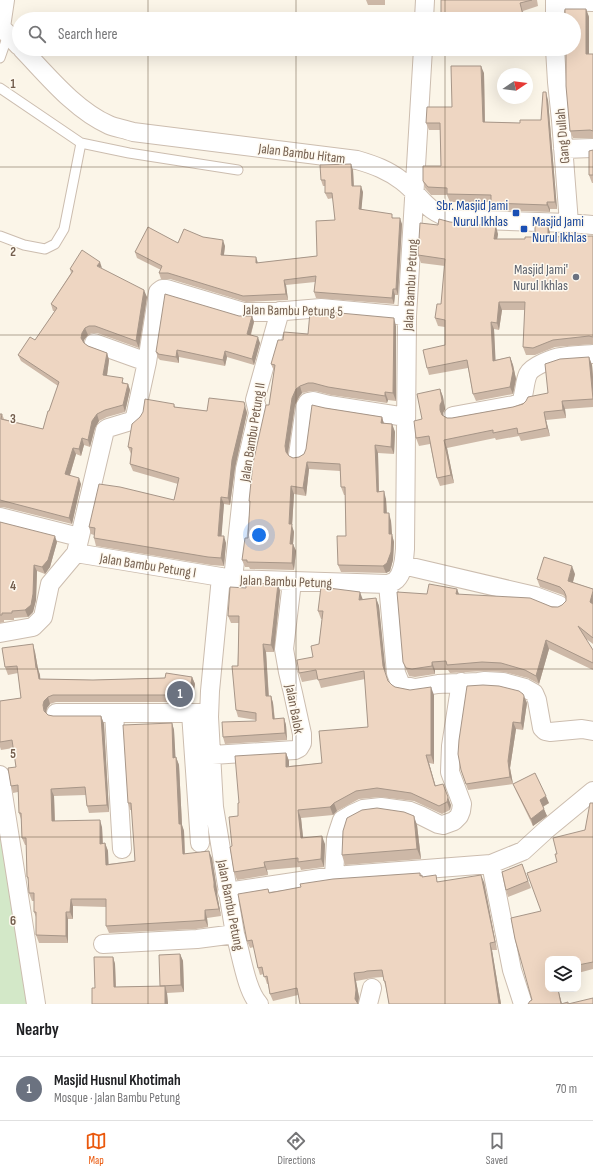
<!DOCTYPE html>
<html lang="en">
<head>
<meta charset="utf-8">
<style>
  body { margin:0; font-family:"Sofia Sans Condensed",sans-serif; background:#f6f6f6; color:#202124 }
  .controls { position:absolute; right:12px; bottom:12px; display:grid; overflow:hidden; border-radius:8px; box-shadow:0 4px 16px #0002 }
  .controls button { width:36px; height:36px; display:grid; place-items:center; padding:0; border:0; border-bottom:1px solid #e0e0e0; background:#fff; color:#202124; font:20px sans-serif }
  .compass { position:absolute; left:497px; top:68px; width:36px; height:36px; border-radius:50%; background:#fff; box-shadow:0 4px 16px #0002; rotate:77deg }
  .you { position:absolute; left:259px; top:535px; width:14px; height:14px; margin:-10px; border:3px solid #fff; border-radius:50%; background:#1a73e8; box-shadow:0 0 0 6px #1a73e833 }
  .badge { display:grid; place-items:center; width:26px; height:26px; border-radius:50%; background:#ea580c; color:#fff; font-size:13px; font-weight:700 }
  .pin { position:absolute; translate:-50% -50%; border:2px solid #fff; box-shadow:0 1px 4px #0006 }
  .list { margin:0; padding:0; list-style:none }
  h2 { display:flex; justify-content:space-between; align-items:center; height:52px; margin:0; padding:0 16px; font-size:17px }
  h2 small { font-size:13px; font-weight:400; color:#757577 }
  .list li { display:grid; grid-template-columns:26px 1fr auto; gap:12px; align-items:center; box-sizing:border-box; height:64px; padding:0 16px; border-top:1px solid #e0e0e0 }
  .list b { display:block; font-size:15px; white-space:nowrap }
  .list p { margin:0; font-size:13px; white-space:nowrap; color:#757577 }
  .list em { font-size:13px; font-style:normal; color:#757577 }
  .icon { flex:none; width:22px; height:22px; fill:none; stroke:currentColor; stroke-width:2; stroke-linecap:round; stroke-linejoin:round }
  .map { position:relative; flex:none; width:593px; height:1004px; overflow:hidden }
  .search { position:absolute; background:#fff; box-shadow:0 4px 16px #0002; left:12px; right:12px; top:12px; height:44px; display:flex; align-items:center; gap:10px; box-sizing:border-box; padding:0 14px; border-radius:22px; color:#757577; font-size:15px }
  .sheet { height:116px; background:#fff }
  nav { display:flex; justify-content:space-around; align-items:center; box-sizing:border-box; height:56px; border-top:1px solid #e0e0e0; background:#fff; font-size:11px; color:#757577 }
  nav a { display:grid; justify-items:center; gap:2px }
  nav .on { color:#ea580c }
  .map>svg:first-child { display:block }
  .green { fill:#d3e8c8 }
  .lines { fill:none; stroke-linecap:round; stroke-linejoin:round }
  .lane-casing { stroke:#ccbdaf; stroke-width:11 }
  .street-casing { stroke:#ccbdaf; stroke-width:20 }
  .lane { stroke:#fff; stroke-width:9 }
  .street { stroke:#fff; stroke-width:18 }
  .wall { fill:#cdb8a7 }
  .shaded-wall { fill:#a79688 }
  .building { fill:#eed6c2; stroke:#a79688 }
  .grid { fill:none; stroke:#735e4e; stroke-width:1; stroke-opacity:0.55 }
  .transit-dot { fill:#1a4fb4; stroke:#fef9ef; stroke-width:1.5 }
  .worship-dot { fill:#6b7280; stroke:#fef9ef; stroke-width:1.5 }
  .labels { text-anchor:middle; stroke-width:3; stroke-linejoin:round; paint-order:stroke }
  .street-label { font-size:14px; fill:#735e4e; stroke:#fef9ef }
  .transit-label { font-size:14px; fill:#164399; stroke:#fef9ef; text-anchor:end }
  .worship-label { font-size:14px; fill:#5b616d; stroke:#fef9ef; text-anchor:end }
  .grid-label { font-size:13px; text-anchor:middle; font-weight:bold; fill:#735e4e; stroke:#fef9ef; stroke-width:3; stroke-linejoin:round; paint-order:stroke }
</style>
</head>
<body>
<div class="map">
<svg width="593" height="1004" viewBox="0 0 593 1004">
  <rect width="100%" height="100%" fill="#fbf5e8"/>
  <path class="green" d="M0,791l34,213h-34z"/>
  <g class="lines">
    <g class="lane-casing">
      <path id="lane" d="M0,58l8,-23
        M0,88l81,55 48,10 109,17
        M0,236l24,9 21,4 10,-5 9,-15 17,-86"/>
    </g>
    <g class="street-casing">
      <path id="street" d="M555,0v19
        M555,1l38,1
        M424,19l1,-19
        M0,26l19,20
        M1,27l4,-27
        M22,49c25,26 53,61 87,76 7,3 16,4 24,7l224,28c17,5 31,10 45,21 21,16 22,30 51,38l116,4 24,2
        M555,49l2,33 4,38 8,103
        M563,149l30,-1
        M94,343l53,19
        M453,416l61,-11 7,-3c4,-9 3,-19 7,-28 4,-8 25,-16 33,-17 11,-2 22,-2 32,-3
        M298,455l7,-48 3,-5 5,-1 16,4 77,12
        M0,517l79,20
        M76,553l157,26 155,5c2,-1 6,-2 8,-4 8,-8 8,-21 9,-31l2,-233 16,-267
        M403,565l132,31 24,9
        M221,577l-11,114 -1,26 5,90 21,127c6,18 11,57 24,70
        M233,579l12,-110 13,-56 -3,-13 25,-89
        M388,584l8,89 5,12 14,3 23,-4 40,-2 7,-1 18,1 22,6 9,5 3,7 5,28 3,3 5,1 32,-3 11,2
        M0,633l33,-6 10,-10 7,-33 26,-31 29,-123 3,-2 23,-7 4,-4 12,-55 11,-70 4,-3h5l77,23h29l48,-4 86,8
        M56,713h153
        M114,713l8,136
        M191,713l9,130
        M212,755l83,-5 4,-2 3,-5v-9l-9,-41 -5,-21 -4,-23 8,-67
        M0,775l36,229
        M491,864l21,106 11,34
        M334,876l2,-37 2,-7 4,-12 10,-6 11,-5 18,-2 29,4 10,4 18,9 5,1 11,-4 5,-5 2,-5 1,-7 -12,-32 1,-26 10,-64
        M227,892l107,-16 157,-12 32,-13 24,-22 46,-38
        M103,944l94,-5 38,-5
        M368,1004l4,-16"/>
    </g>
    <use href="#lane" class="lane"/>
    <use href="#street" class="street"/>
  </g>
  <path class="wall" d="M366,0h19v5h-17z
    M441,0h96l1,6 -15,5 2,8h-84z
    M586,9l3,8v37h4v84h-20l-3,-7z
    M491,49h24l1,3 -24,1z
    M484,73l1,49 35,1 21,-3 7,-20 9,109h-7v3l-57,-2 -2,-8h-41l-3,-7h-16l-6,-7 -2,-7 18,-15 -1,-36h-11l-3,-7 26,-16z
    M593,150v33h-1l-3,-8z
    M353,170l1,16 9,6 -2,17 33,9 8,6 -4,71h-3l-1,9 -78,-6 -2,-6 1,-10 -29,3 2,15 -42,2 -76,-23h-9l-2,-6 2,-3 -24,-12 -2,-6 68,-15 22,9 -1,9 34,8 59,-7 18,-36 -2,-22 -5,1 -3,-6v-7h-2l-2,-6z
    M548,226l2,7v4l43,-1v108l-38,3 -20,8h-9l-3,-8 2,-37h-23l-3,20 -5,-1 1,31 15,-3 3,8 3,14 -3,15 -37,7 -3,-7 -5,-26 -39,7 -2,-7 18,-23v-18l-7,-1 -3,-8 6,-14 4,-38 -24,-3 -3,-8 80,-21 -1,5h28l10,-2z
    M70,269h32l45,28 -8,51 -42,-15h-5l-4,2 -4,5v3l4,3 19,7 2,7 -2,16 18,7 3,1 2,6 -5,22 -18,5 -8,4 -4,7 -5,19 -6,-2 -3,11 -5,-2 -6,21 11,9 -9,40 -69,-17h-3v-93h2l2,5 39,10 15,-43 -37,-25 -3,-6 17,-15 20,-29h-2l-2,-7 20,-31z
    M239,316h13l2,6 -3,13 9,8 -6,22 -27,-8 -2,9 -46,-9v6l-19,-3 -2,-2 -2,-6z
    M396,326v75l-8,-1 -1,3 -56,-8 -16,-4h-4l-9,2 -3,4 -4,8 -7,48 1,3 4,2 6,-1 5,-3 21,-46 57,9 2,7h8l3,8 -1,22 -16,-1 1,39 7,7 1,14 4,8 1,14 2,7 -1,18 -3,11 -4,2 -45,-1 -3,-7 8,-29 -1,-41h-1l-3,-8 -1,-16 -31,-2 -3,27 -12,-2 -2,32 2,6 -1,12 3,7 -2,19 -44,-1 -1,-2h-4l-3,-7 6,-22 2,-34 -1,-3 20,-96 5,-34 -3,-7 12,-24 25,-6z
    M589,357l3,8 1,12v30l-28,2 1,9 -20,2 4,16 -29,5 -2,-5 -23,4 -1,-2 -48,10 7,35 -14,3 -3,-8 -7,-34 -11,2 -3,-8 6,-19 18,-30 3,8 2,12 -2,4v3l4,2h5l61,-11 35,-14z
    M174,404l1,3 32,4 39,-2 1,4 -12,55 -5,37 -6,-1 -3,32 5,7 -2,23 -13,-1 -115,-19 -2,-8v-3l-3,-1 -2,-7 85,-27 4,-16 -45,-13 -3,-7 1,-10 -3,-7z
    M0,522l57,20 -7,25 -5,7 -8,-3 -1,29 -3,12 -5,5 -14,1v2h-10v2l-4,1z
    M575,574l-2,8 20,7v55l-8,-6 8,12v20l-44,-21 -10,35 -11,-6 -24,-6 -19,-1 -35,2 -2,-3h-13v4l-20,3 -6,-1 -6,-14 24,-68 30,-5 2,6 99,12 4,-2 4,-4v-3l-3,-3 -23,-8 -3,-8z
    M278,584l2,7 -6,61h-8l3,44h2l2,7 2,16 9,-1 2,7 1,15 -62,4 -2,-7 33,-16v-1l-18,-3 -2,-7 3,-87h-8l-3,-7z
    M376,598l3,8 6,67 3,8 4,4 3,2 39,8v69l-5,-1 6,23 16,19 -1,5 -8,4 -28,-13 -34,-4 -21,2 -22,12 -4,4 -32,3 2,20 22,6 -1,23 -23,3 -1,-3 -33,3 1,5 -31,5 -3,-8 -2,-26 6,-30 1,-13 47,-50 3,8v5l33,-3 46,-36 -3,-48 -44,9 -3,-9 -16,3 -3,-9 14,-16 6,-13 3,-25h-1l-3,-8 45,-12z
    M35,652l3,17 2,6v4l53,1 99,-3 3,7 -3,18h-136l-6,2 -3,4 -1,4 2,3 5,1h48l3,8 5,88 -20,1 -2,-7 -1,-11 -32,1 1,25 47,6 1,17 2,-1 3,8v13l27,-3 -3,-51h-2l-2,-7 44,-80 2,7 1,28 1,-1 3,8 3,60 2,6 1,23 27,4 5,32v4l4,22 -14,2 1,9 -12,2 -87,4 -3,-7v-19l-33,-1v13h-5v24h-29l-3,-8v-18l-2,-5v-11h-2l-3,-8v-11l-2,-5 -1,-32h-1l-3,-7 -1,-19 -2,-6 -1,-21 -5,1 -2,-7 5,-19 -3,-19 -12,2 -1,-3v-46l21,-3 -3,-25 -10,2 -3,-8z
    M527,703l-4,27 -7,-1 -6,39 3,16 -45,6 -7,-20z
    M513,784l36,19 -6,4 4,9 -14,10 -17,-35z
    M593,803v166l-15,4v-14h-30l14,45h6h-40l4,-4 9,-89 16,-49v-8l28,-24z
    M417,825l4,34 -76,6 -3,-10z
    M522,864l9,24 -23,9 -2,-7z
    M420,873l1,2 2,2 16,5h45l13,68h-5l9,54h-112l-3,-16 -2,-7 -1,-4 -13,1 -3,1 -11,2 3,16 -1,7 -60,-9 -25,6 -3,-7 -2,-10h-1l-3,-10 -4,1 -2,-7 -4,-21 -4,1 -3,-7 21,-52 1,3z
    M180,954l3,7 1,31 -17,1 1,11h-76l3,-16 18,-31 2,7 1,23 44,-1z"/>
  <path class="shaded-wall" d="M586,9l3,8v45l-3,-8z
    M481,66l3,7 1,57 -2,-8z
    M546,92l2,8 9,109 -2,-7z
    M351,164l2,6 1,22 -2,-6z
    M361,186l2,6 -2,23 -2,-6z
    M547,202l3,7v3l-3,-7z
    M400,218l2,6 -4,71 -2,-6z
    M496,226l2,8 -2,12 -2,-7z
    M548,226l2,7 1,11 -3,-7z
    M223,240l2,6 -2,15 -2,-6z
    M256,257l2,6h-2z
    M100,262l2,6 -5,-2z
    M284,280l2,5 2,15 -2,-6z
    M393,289l2,6 -1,9 -2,-6z
    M144,290l3,7 -8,51 -3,-7z
    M499,302l3,8 -3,20 -2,-7z
    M252,316l2,6 -5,18 -2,-6z
    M394,318l2,8v75l-3,-8z
    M491,322l3,7 2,39 -3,-7z
    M85,328l3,7 -4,5v5l-3,-7 1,-5z
    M258,337l2,6 -6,22 -2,-6z
    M177,350l2,7v6l-3,-6z
    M225,351l2,6 -2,9 -2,-6z
    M107,353l2,7 -3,22 -3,-7z
    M510,357l3,8 3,14 -3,15 -3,-7z
    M589,357l3,8 1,12v23z
    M128,384l2,6 -5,22 -2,-7z
    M300,386l2,7 -3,4 -4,8 -7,48v6l-2,-7 -1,-6 7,-48 4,-9z
    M440,389l3,8 2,12 -2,4v5l-3,-8z
    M385,392l3,8 -1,3 -2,-7z
    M562,401l3,8 1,9 -3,-8z
    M244,402l3,11 -12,55 -5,37 -2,-7 4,-38z
    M544,412l6,24 -3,-8z
    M97,414l2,7 -4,7 -5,19 -2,-7 4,-19z
    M382,417l2,7 -3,-1z
    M392,424l3,8 -1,22 -3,-7z
    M82,438l2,7 -3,11 -2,-7z
    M444,440l3,8 7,35 -3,-8z
    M375,445l3,8 1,46 -2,-7z
    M73,448l3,6 -8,27 -3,-7z
    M307,462l2,7 -3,27 -3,-8z
    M79,478l2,6 -9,40 -3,-6z
    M291,486l3,8 -2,32 2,6 -1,12 3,7 -2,19 -2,-7 -3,-39z
    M384,491l2,8 1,22 -3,-8z
    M221,497l3,7 -3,39 -3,-7z
    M389,513l2,8 1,14 2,7 -1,18 -3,11 -4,2 -3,-7 6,-32z
    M55,536l2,6 -7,25 -5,7 -3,-7z
    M224,536l2,7 -2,23 -3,-8z
    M34,565l3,6 -1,29 -3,12 -5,5 -3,-7z
    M572,566l3,8 -4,15 -3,-8z
    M278,584l2,7 -6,61 -3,-7z
    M457,589l3,8 -4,-3z
    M593,591v18l-3,-7z
    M360,592l3,8h-4z
    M376,598l3,8 7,68 -3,-8z
    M546,640l3,9 -10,35 -3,-8z
    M33,644l2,8 3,17 2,6 1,12 -2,-8 -3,-11z
    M263,644l3,8 3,51 -3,-7z
    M432,662l3,8v4l-3,-8z
    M192,677l3,7 -3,18 -3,-7z
    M431,687l3,8v69l-3,-9z
    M271,696l2,7 2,23 -2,-7z
    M524,696l3,7 -4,27 -2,-7z
    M48,697l2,7 -3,4 -1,5 1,6 -4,-14 1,-4z
    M101,716l3,8 5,88 -2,-7z
    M284,718l2,7 1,15 -2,-7z
    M513,722l3,7 -6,39 3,16 -3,-7 -2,-16z
    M172,723l2,7 2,35 -3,-7z
    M286,753l3,8v14l-3,-8z
    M426,755l3,8 9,31 -3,-8z
    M176,757l3,8 3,60 2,6 1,31 -2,-8 -4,-30z
    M51,789l3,7 1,33 -3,-8z
    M546,796l3,7 -7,4 -2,-7z
    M448,797l3,8 -1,5 -3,-8z
    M334,803l3,8 -4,4 -3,-8z
    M544,809l3,7 -14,10 -2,-7z
    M298,810l3,8 3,28 -3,-8z
    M414,816l3,9 4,34 -4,-10z
    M100,820l2,7 1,24 -3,-7z
    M322,836l3,8 -1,23 -3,-8z
    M105,843l3,8 1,21 -3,-7z
    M209,851l3,7 5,32v4l4,22 -2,-7 -5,-22z
    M264,862l3,8 1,5 -3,-8z
    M481,875l3,7 13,68 -2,-8z
    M71,899l2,7v13l-3,-7z
    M205,910l2,8 1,9 -3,-7z
    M66,912l2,7v24l-2,-7z
    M490,943l2,7 9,54h-2z
    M180,954l3,7 1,31 -3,-7z
    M113,957l2,7 1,30 -2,-7z
    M354,973l2,8 3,16 -1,7 -3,-5z
    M165,986l2,7 1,11h-3z
    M558,989l4,15h-1z"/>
  <path class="building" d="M441,0h91l-12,3 4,16h-83z
    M565,9h21v45h7v77l-3,-1 -20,1 -4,-45v-37h8v-30h-9z
    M451,66h30l2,56 37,1v-3h21l2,-28h3l9,110h-8v3l-56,-2v-8l-44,-1v-6l-19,-1 -5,-6v-15h18l-1,-43h-14l1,-16h25z
    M593,150v25h-4v-24z
    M351,164l1,22h9l-2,23 33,5v4h8l-4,71h-3l-1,9 -78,-6 2,-16 -32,4 2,14 -43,2 -75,-23h-9l3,-7 -27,-14 13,-25 30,16 6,-14 19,8 20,3 -2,15 35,2v6l61,-7 -1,-35 19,-1 -3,-27h-7v-13h-4l-1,-15z
    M439,219l11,3 30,3 1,-1 15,2 -2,13h31v-2h10v-12l13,1v11l45,-1v101l-4,-1 -36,4 -20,8 -10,-1 2,-45h-26l-2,21 -6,-1 2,39 17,-4 3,14 -3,16 -37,7 -6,-34 -40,8 -4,-18 22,-5v-25l-10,-2 2,-14h4l4,-45 -27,-4 2,-32 18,2z
    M82,250l18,12 -3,4 47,24 -8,51 -41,-15h-6l-4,2 -3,5 -1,5 3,5 4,3 19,7 -4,22 20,3 -1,5 6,1 -5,21 -18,5 -8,4 -5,7 -4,19 -6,-2 -3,11 -6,-1 -8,26 14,4 -10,40 -69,-18v-86h2l-1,5 42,10 5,-18h1l10,-29 -41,-27 12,-18 5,3 22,-32 -6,-4 22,-33 -3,-2z
    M165,294l74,22h13l-5,18 11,3 -6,22 -27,-8 -2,9 -46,-10 -1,7 -18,-3v-1l-2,-1z
    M318,311l76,7 -1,75 -8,-1v4l-57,-9 -15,-4h-5l-8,3 -4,3 -4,9 -7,48 1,6 3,4 4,2 6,-1 5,-3 2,-5 6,-44 13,3 57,9 -1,6 11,1 -1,23 -16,-2 2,47 7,-1v22h5v21h3l-1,18 -4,11 -4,3 -45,-1 -1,-29h9l-1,-49h-4l-1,-23 -33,-2 -4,26 -12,-2 -2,38h3l-2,20h3l-1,19 -45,-1v-2h-5l3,-22h3l2,-37h-1l4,-38 13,-58h3l6,-40 -4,-1 7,-24h5l1,-8 24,2 2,-22z
    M589,357l4,42 -31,2 1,9 -19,2 3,16 -29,6 -1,-6 -24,5v-3l-49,10 7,35 -14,3 -8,-42 -13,2 -2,-17 8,-2 -5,-25 23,-5 2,12 -2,4v5l2,5 5,3h5l61,-11 10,-3 3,-3 2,-4 20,-4 -3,-29 15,-5z
    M209,398l35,4 1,4 -13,54 -4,38 -7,-1 -3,39h6l-3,22 -13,-1 -114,-19 1,-10 -6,-1 10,-43 21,3 54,13 5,-22 -49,-14 2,-16 -4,-1 4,-23 8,-7 3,-5 2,-13 29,5v3l33,4z
    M0,522l55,14 -7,24 -6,7 -8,-2 -1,29 -2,11 -6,5 -13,1v2h-10v2h-2z
    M544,557l28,9 -4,15 25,8v2l-3,11 3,2v34l-15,-12 15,24v13l-47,-23 -10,36 -11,-6 -24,-7 -19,-1 -35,3 -1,-4 -14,1v4l-20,3 -6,-1 -3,-6 -6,-70 30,2 2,-10 28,5 -1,5 74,4 22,9h6l4,-2 4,-4v-5l-2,-5 -4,-4 -23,-8z
    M246,583l32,1 -7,61 -8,-1 3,52h5l2,23 11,-1 1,15 -62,4 -1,-15 34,-1v-8l-20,-3 -4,-44h6l1,-50h-11l2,-29 16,1z
    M321,587l39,5 -1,8 17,-2 7,68 5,15 4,4 3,2 15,3 21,-3v68h-5l9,31 8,-2 5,13 -1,5 -8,4 -28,-13 -34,-5 -21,3 -22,12 -4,4 -32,3 3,28 21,-2 -1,23 -23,3v-4l-34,4 1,5 -31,5 -4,-25 2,-1 -3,-29 9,-1v-13h1l-4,-47 51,-3v14l36,-4 -3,-32 49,-4 -4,-56 -46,9 -2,-10 -17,3 -2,-13 16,-3 -2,-11 8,-2 4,-33h-5z
    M33,644l3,24 1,-1 2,12 54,1 72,-2 1,-5 26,4 -3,18h-136l-5,2 -4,4 -1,4 1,6 4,4 5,1h48l6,89 -20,1 -2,-19 -34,2 1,32 48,-1v24l5,-1 1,22 29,-4 -4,-58h-3l-5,-78 49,-2 1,35 3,-1 3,67h2l2,30 26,-3 5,31v5l5,22 -14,1v10l-12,1 -87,5v-27h-35l-1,13h-4v24l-30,-1v-23h-2v-19h-5l-1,-16h-1l-1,-39h-4l-1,-25h-2l-1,-28 -7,1 -3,-18 8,-1 -4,-27 -12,2v-41l21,-3 -4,-32 -12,1 -3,-19z
    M483,685l16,1 20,5 4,3 1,2 -3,27 -8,-1 -5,39 2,16 -44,7 -5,-14 -3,-16 1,-14 8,-54z
    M535,773l11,23 -6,4 4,9 -13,10 -18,-35z
    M590,803h3v159l-15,3v-6h-30v30h10l3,15 7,-2v2h-40l2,-3 2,-1 -17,-61 -4,-21 30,-7 -14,-38 30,-11 -2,-8h2l-4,-16 32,-8z
    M377,808l27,4 10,4 3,33 -75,6 1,-24 4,-13 15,-8z
    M522,864l6,17 -22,9 -4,-18z
    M420,873v3l2,-1v2l14,-2 1,7 44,-7 14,67 -5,1 9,61h-110l-4,-23h-1l-2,-11 -15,1 -3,1 -10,1 2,17 -1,9 3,5h-58l-3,-16 -27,6 -3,-18 -3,1 -2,-10 -4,1 -6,-28 -5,1 -9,-47 30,-5 1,4 32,-6 -1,-3 33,-5z
    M180,954l1,31 -21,1 -1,-31z
    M94,957h19l1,30 51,-1v18h-73v-16h3z
    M593,998v6h-25z"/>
  <path class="grid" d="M148,0v19M296,0v19M445,0v19M148,49v955M296,49v955M445,49v955M0,167h593M0,335h593M0,502h593M0,669h593M0,837h593"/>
  <g class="transit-dot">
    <rect x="512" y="209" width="8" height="8" rx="2"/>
    <rect x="520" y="225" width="8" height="8" rx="2"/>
  </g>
  <circle class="worship-dot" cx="576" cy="277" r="4"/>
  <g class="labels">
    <g class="street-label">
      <text transform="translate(562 136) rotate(-95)" y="5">Gang Dullah</text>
      <text transform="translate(302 153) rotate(7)" y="5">Jalan Bambu Hitam</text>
      <text transform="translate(410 285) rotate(-87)" y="5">Jalan Bambu Petung</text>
      <text transform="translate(293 310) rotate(1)" y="5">Jalan Bambu Petung 5</text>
      <text transform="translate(252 432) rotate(-81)" y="5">Jalan Bambu Petung II</text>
      <text transform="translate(148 565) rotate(9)" y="5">Jalan Bambu Petung I</text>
      <text transform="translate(286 581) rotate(2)" y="5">Jalan Bambu Petung</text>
      <text transform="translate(295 709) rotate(79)" y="5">Jalan Balok</text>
      <text transform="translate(231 905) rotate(79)" y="5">Jalan Bambu Petung</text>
    </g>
    <g class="transit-label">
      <text x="508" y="210">Sbr. Masjid Jami<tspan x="508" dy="16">Nurul Ikhlas</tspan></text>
      <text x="532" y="226" text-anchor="start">Masjid Jami<tspan x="532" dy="16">Nurul Ikhlas</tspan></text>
    </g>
    <g class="worship-label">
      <text x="568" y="274">Masjid Jami'<tspan x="568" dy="16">Nurul Ikhlas</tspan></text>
    </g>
  </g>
  <g class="grid-label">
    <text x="13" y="88">1</text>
    <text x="13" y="256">2</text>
    <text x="13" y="423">3</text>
    <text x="13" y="590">4</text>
    <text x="13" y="758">5</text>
    <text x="13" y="925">6</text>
  </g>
</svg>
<div class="controls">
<button><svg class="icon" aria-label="layers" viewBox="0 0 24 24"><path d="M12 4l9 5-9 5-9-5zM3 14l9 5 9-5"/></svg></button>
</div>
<svg class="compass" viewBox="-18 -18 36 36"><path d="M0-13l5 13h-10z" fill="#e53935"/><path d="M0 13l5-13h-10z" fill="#757577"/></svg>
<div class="you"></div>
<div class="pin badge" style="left:180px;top:694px;background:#6b7280">1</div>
<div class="search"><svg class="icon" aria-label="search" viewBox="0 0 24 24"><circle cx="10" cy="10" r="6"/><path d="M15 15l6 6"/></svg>Search here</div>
</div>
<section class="sheet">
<h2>Nearby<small></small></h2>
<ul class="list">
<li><span class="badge" style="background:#6b7280">1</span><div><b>Masjid Husnul Khotimah</b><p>Mosque · Jalan Bambu Petung</p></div><em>70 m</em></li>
</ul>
</section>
<nav>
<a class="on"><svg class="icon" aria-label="map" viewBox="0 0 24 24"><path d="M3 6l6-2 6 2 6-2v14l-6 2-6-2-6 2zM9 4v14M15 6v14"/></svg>Map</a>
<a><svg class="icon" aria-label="directions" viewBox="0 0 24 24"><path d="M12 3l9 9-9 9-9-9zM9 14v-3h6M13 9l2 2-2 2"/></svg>Directions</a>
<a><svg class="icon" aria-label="saved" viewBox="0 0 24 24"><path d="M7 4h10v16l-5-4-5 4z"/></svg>Saved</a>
</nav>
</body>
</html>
